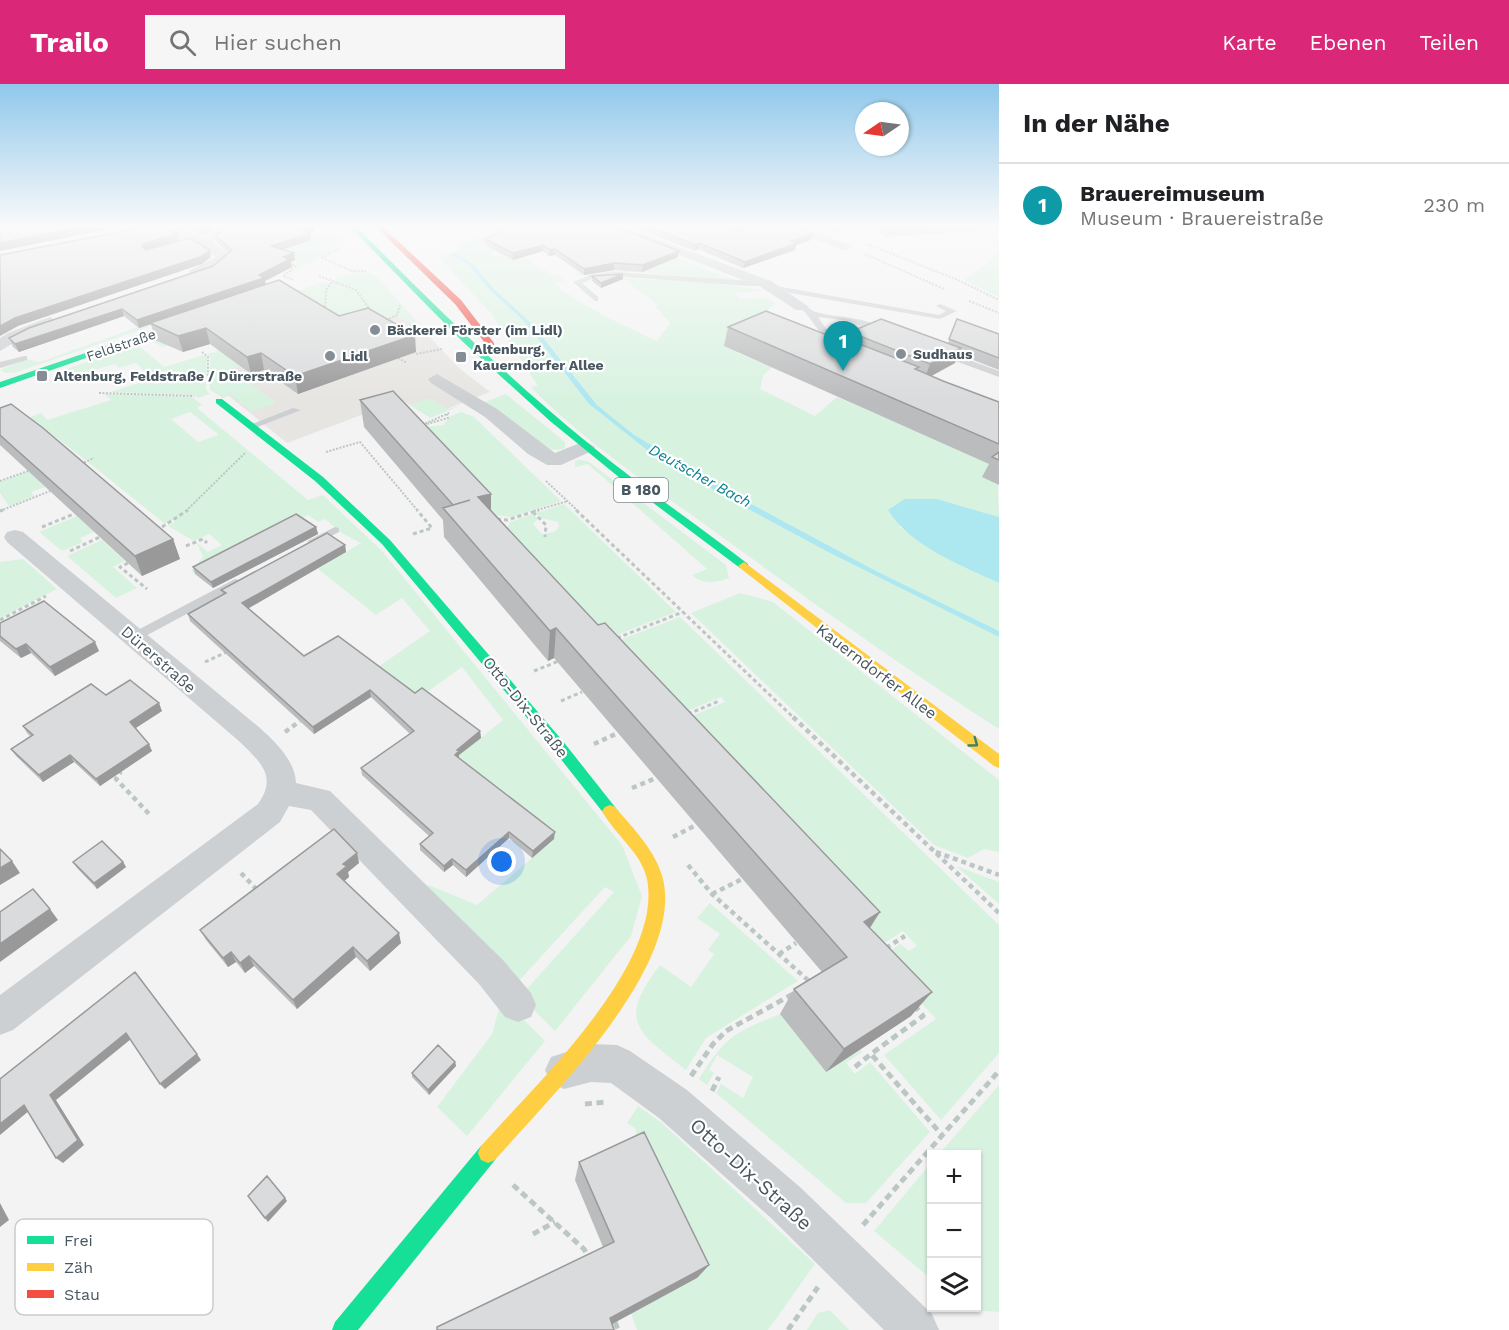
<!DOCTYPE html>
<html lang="de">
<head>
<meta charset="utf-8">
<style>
  body { margin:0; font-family:"Work Sans",sans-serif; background:#f6f6f6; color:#202124 }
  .controls { position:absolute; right:18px; bottom:18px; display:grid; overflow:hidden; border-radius:0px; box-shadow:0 2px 4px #0004 }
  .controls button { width:54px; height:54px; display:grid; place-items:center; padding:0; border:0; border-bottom:2px solid #e0e0e0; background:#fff; color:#202124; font:30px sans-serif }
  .compass { position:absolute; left:855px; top:18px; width:54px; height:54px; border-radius:50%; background:#fff; box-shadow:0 2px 4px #0004; rotate:257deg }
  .you { position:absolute; left:502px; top:778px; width:21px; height:21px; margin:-15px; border:4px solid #fff; border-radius:50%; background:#1a73e8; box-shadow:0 0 0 9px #1a73e833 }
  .badge { display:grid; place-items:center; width:39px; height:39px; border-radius:50%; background:#db2777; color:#fff; font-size:20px; font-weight:700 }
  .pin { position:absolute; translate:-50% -50px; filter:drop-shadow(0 2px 3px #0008) }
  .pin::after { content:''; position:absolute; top:32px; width:21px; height:18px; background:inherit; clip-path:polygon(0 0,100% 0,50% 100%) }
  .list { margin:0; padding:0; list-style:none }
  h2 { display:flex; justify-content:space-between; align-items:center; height:78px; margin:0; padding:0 24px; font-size:26px }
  h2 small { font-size:20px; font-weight:400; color:#757577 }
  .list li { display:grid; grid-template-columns:39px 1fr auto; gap:18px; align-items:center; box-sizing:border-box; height:84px; padding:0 24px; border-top:2px solid #e0e0e0 }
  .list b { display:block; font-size:22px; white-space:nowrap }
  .list p { margin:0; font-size:20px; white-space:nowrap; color:#757577 }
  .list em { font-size:20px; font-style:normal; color:#757577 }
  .icon { flex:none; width:33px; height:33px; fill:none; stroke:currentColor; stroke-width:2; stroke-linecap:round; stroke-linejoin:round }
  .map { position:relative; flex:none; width:999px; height:1246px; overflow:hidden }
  header { display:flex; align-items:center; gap:36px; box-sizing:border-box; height:84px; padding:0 30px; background:#db2777; color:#fff }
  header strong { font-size:28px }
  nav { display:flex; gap:33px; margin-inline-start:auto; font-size:21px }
  .search { width:420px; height:54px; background:#f6f6f6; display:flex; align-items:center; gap:15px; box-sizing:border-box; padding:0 21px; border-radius:0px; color:#757577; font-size:22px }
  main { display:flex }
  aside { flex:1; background:#fff }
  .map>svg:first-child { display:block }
  .commercial { fill:#e7e5e2 }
  .green { fill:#d8f2e0; fill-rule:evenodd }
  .water { fill:#ade7f0 }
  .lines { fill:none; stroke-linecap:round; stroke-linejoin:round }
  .path-far3 { stroke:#bbc7c3; stroke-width:2; stroke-dasharray:2 1.5; stroke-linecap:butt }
  .path-far2 { stroke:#bbc7c3; stroke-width:3; stroke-dasharray:4 3; stroke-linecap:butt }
  .path-far1 { stroke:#bbc7c3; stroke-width:4.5; stroke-dasharray:5 4; stroke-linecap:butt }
  .path { stroke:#bbc7c3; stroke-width:5; stroke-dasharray:7 4.5; stroke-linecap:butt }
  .lane { fill:#cdd0d2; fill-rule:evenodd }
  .street { fill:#cdd0d2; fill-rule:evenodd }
  .fast { fill:#16e098; fill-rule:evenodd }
  .slow { fill:#ffcf43; fill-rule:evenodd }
  .jam { fill:#f24e42; fill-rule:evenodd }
  .wall { fill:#bbbcbd }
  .shaded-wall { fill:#99999a }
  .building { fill:#dadbdc; stroke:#99999a; stroke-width:1.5 }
  .oneway { stroke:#3a8072 }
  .poi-dot { fill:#858e94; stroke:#fff; stroke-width:2 }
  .labels { text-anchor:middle; stroke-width:4.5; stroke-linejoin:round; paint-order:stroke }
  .far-poi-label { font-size:14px; font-weight:bold; fill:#495761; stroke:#fff; text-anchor:start }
  .far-street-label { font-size:14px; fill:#495761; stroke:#fff }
  .far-water-label { font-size:15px; font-style:italic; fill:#0a8294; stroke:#fff }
  .shield { fill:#fff; stroke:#808990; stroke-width:1.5 }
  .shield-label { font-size:15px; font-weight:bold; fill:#495761 }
  .street-label { font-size:16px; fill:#495761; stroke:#fff }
  .near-street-label { font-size:20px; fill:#495761; stroke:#fff }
  .key { fill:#fff; stroke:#c8cdd0; stroke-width:1.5 }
  .key-label { font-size:16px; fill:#495761 }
</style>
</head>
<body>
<header>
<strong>Trailo</strong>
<div class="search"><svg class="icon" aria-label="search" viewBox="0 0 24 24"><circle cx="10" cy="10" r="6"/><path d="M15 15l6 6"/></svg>Hier suchen</div>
<nav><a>Karte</a><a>Ebenen</a><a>Teilen</a></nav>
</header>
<main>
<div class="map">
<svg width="999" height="1246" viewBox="0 0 999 1246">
  <rect width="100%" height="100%" fill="#f4f3f3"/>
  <path class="commercial" d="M391,227l16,2 52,55 31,24 -61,24 -28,-16 -114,43 -69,-56 -2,-16z"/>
  <path class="green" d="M293,142h41c6,7 11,14 3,22l-50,28h-2l13,-9 -9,-4 5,-3 -40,-1 60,-28z
    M508,142h22l-28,23 -12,4 5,3c11,-3 18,4 28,1l27,16 13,4 1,4 -11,2c31,25 68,41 104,58l13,-18 -15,-17 3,-1 -33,-25 -4,1 1,-3 84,4 58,8 -29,3 5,6 25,-1 11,5 -7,6 -11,22 -21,22 35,14 -9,9 -3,13 55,27 22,-19 160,70 2,50 -62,-18 -38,28 49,32 51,24v48l-123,-60 -158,-85 -85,-52 -36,-29 -65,-81 -36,-33 -21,-25 -19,-14 5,-9z
    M999,169v44l-35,-17z
    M449,170l18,10 21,24 36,33 65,83 58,46 77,46 104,56 171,85v92c-101,-65 -199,-135 -296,-206 -59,-42 -122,-84 -172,-136l7,-1 -48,-74 -52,-55z
    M676,174l65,24 -106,-10 -65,4c32,-18 71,-4 106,-18z
    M356,188l14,1 8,5 40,45 -6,1 -17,-9 -164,54 45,34 -24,8 -22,-16 -7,3 -13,-8v-34l-3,-2 42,-13 49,-35 -136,41 -11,-7 169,-57h15v-5z
    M152,238l5,2 -140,48 -11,1 -6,-3 27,-11 13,3z
    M138,261l26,22 40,-12 3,2 -1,33 4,4 -12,4 -3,-3 -85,-3 42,-13 -16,-16 -17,5 -4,-4 -45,13 -7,-7z
    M105,310l87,3 10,8 -5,3 111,92 15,-5 59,56 240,294 20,51 -11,40 -76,95 -31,-31 1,-9 89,-99 -9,-5 -89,97 -92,-95 5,-4 48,20 55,-47 -75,-101 46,-37 -41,-53 -46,33 -41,-31 55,-38 -28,-33 -26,17 -58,-46 43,-26 -18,-9 -18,-15 -7,3 -10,-7 -113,59 -4,-3 12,-14 -6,-14 11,9 14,-7 -13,-11 -15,7 -26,-15 7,-4 -2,-2 -8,4 -77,-62 7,-3 -10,1 -55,-43 11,-4 6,7 64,-20zM190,328l28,22v1l-20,7 -27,-23z
    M506,310l59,48v6c-6,2 -12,3 -18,-1 -22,-11 -40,-32 -62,-45z
    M429,314l19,11 14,-4 -32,13 -20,-13z
    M461,328l13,5 87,84 -49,16 -21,-2 -1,-9 -66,-79 19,-2 8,-9z
    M581,376l8,2 137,103 3,13c-14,5 -25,7 -37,-3l15,-6 -119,-105 -13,3v-6z
    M29,387l16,16 -14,5 3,4 -25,10 -9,-13v-11z
    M564,420l112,108 -80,31 -92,-106 6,-15 23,-8 5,5 -5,5 9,10 12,-2 5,-5 -1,-5 -17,-4 -5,-5z
    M77,432l17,16 -14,6 3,4 -21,9 -23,-19z
    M102,456l23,21 -12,6 24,21 -21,10 -49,-42z
    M23,475l34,30 -57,29v-56z
    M740,509l33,9 226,178v72l-15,-3 -16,9 -34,-13 -243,-232z
    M680,533l319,308v128l-58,67 -57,-65 52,-36 -57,-61 21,-14 9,7 8,-5 -14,-15 -23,15 -193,-228 38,-16 -4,-5 -36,15 -81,-66z
    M956,782l43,16v22z
    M710,819l88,78 -92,57 -20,32c-48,-38 -70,-48 -26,-105l31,22 23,-33 -6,-4 12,-16 -23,-16z
    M502,914l43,43 -78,95 -30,-29 55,-73z
    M780,930l46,58 34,-22 2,2 -16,11 9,11 15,-12 60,70 -64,71h-20l-130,-110 5,-9 22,14 10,-21 -36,-22 -8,15 5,3 -7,12 -8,-6c27,-43 34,-46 81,-65z
    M999,1001v227l-30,-2 -3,-2h10v-154h-37z
    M638,1022l24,17 153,141 -47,66h-131l-6,-17 5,-184 -9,-6z
    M931,1079v116l-57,-48z
    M830,1226l19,20h-42l11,-17z"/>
  <path class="water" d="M456,168l19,14 21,25 36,33 65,81 36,29 85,52 158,85 123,60v6l-171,-85 -104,-56 -77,-46 -58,-46 -65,-83 -36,-33 -21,-24 -18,-10z
    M905,415h32l62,18v66c-38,-18 -88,-36 -111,-73z"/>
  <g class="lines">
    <path class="path-far3" d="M867,160l91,36 41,20
      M865,170l79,35
      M322,174l30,13h14
      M322,174l20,-11
      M289,180l7,2 -13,10 11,4
      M319,192l37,14 17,24
      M969,217l30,12
      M325,223l1,-17 6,-8
      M383,238l14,-7 3,-10
      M400,245l16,-5
      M202,268l6,5v24
      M416,270l26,-5
      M398,274l9,5
      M99,309l95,3
      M427,340l21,-6 -1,-4
      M422,341l27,-12
      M326,368l34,-10 58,69
      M81,380l13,-6
      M0,397l28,-10
      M546,397l32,30
      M0,427l50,-20
      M186,427l60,-59
      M534,427l34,-10"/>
    <path class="path-far2" d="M576,426l219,209
      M0,427l3,-1
      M533,428l13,13 -1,12
      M497,435l10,1 32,-10
      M42,443l32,-13
      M162,443l26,-17
      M413,450l19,-6 -15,-18
      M186,462l17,-7 4,4
      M70,467l30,-14
      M128,479l-8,4 27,22
      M0,536l46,-24
      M617,554l66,-26
      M205,578l24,-11
      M534,587l25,-10
      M561,617l21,-9
      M688,630l31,-13"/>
    <path class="path-far1" d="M793,633l206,196
      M285,648l15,-11
      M594,660l24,-11
      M119,685l1,4 -4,6 35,37
      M632,704l24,-10
      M673,753l23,-12
      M936,768l63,23
      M688,781l24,29 98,88
      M241,789l18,19
      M712,810l30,-15
      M886,864l19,-12
      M779,870l17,-11"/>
    <path class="path" d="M914,921l9,11 -52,38 71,81
      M855,983l16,-13
      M691,992l22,-32 13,-13 67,-37
      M712,1007l7,-14
      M585,1020l22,-2
      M513,1101l71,64 5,9
      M863,1141l136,-154
      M533,1150l22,-12
      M615,1238l3,8
      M788,1246l30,-43"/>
    <path class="lane" d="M210,142h13l9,3 -3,2z
      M614,188l152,10 4,2 -4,2h-19l-133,-10 -20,2 -12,5 16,14v4h-3l-22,-19 17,-7z
      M776,202l163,29 7,-4 -10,-5 4,-2 17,7 -17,8 -167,-29v-4z
      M803,223c7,0 7,3 13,5 24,7 48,3 70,19l-4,2 -33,-12 -31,-4 15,22 9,8 -7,2c-14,-11 -21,-28 -33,-40z
      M936,266h6l57,21v6l-63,-23z
      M24,272h3v4l-27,8v-6z
      M293,324l8,2 -46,18 -8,-2z
      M335,443l4,1v4l-22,11 -4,1 -6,-3z
      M235,495l4,1 2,3 -2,3 -101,54 -4,1 -6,-4 2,-3z"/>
    <path class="street" d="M153,142h18l32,11 22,-11h16l-28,16 16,12v6c-9,9 -27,20 -40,17v-6l27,-14 -17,-12z
      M604,142h18l149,55 38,26 -3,3h-10l-35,-23z
      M780,142h19l54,20 -7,4 -5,-1z
      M50,233l8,5 -3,3 -35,14 -20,12v-13l8,-5z
      M437,290l60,35 58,44 30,-12 10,6 -3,4 -31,14h-14l-19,-11 -43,-37 -54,-34 -3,-4z
      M15,446l8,2 237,196c16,15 35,32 36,55l34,8 173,169 28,33 5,12 -5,12 -13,5 -13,-5 -26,-33 -168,-174 -22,-4 -9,16 -267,208 -13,5v-40l258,-191c20,-28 2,-42 -18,-62l-233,-200 -3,-5 3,-5z
      M591,960l26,1 13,6 57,39 114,98 131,126 7,16h-55l-113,-112 -112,-100 -48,-35 -20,-1 -27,7 -13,-6 -6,-13 6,-13z"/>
    <path class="fast" d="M349,142h7c74,76 150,150 232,217 52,43 107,80 160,121v4h-8l-120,-90 -70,-57 -88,-80z
      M191,233l7,2 -198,69v-6z
      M216,315h6l101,78 67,63 172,200 53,67 3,4 -3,4 -5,2 -5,-2 -53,-67 -170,-204 -67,-63 -99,-78z
      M488,1059l7,3 3,7 -3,7 -137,170h-26l3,-8 146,-176z"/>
    <path class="slow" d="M744,478l255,192v14l-5,-2 -254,-198 -2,-2z
      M610,721l5,2c18,21 41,44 48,72 21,88 -114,219 -168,281l-7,3 -7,-3 -3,-7 3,-7c53,-60 183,-181 166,-267 -6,-27 -32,-44 -45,-68l3,-4z"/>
    <path class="jam" d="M375,142h7l79,74 33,43v4h-6l-33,-43z"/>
  </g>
  <path class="wall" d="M178,142h35v3l-10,6z
    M231,142h83l1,5 -5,2 1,7 -28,9 12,11 -4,2 1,5 -27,14 1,3 73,32 77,36 -118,42 -34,-24 -13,4 -41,-30 -27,8 -28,-12 -4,-16 -12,4 -15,-12 -105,36 -6,-5 -4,-9 204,-72 15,-13 -11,-11 -2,-7z
    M629,142h78l2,1 3,-1h36l-11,4 76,4 -2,6 -15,5 -1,5 -52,18 -45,-19 -3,2z
    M828,142h25l-17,6z
    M869,142h112l-2,5 -94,6z
    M485,155l193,18 -36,15 -28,-2 -30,5 -29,-20 -6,1 -6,-5 -30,9 -28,-15z
    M592,192l31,3 -22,9 -9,-7z
    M957,235l42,15v36l-41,-16 -3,9 -24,13 68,26v83l-17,-8 7,-13 -265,-118 4,-19 120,13 2,-8 98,11z
    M360,316l131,94v16l379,418 41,88 -85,56 -46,-58 14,-25 28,-17 -268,-314 -6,3 -104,-124 -1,-17 -79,-93z
    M0,324l173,131 7,20 -38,17 -142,-131z
    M316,443l2,7 -105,54 -18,-14 -2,-7z
    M345,461l1,7 -98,56 56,48 111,37 65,38 1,7 -22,17v3l95,81 -22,19 -23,-20 -43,39 -13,-12 -9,7 -24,-22v-6l9,-8 -67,-61 -1,-7 49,-34 -39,-37 -57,37 -124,-113 -2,-7 35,-19 -2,-5z
    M0,539l99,28 -44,25 -24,-23 -10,5 -21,-17z
    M106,611l56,16 -26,17 16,23 -52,35 -26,-24 -31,20 -27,-26 -5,-7 20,-12 -4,-4 -4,-7z
    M357,769l2,10 -11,9 1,5 -5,4 57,62 -31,28 -14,-14 -59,52 -43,-43 -9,7 -9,-11 -8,5 -22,-27 -6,-10z
    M73,778h50l3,5 -29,22 -20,-21z
    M455,978l1,4 -27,29 -17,-18v-4z
    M579,1078l130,103 -12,13 -260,52 166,-83 -28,-67z"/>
  <path class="shaded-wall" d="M86,142h38l-124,25v-8z
    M204,142h9v3l-10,6 -2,-8z
    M309,142h5l1,5 -5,2 1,7 -38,13 -2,-7z
    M733,142h15l-16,6 -1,3z
    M837,142h16l-17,6z
    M178,149l2,8 -36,13 -2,-8 1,-2z
    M813,150l-2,6 -15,5 -1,5 -52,18 2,-6 46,-21z
    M699,159l-1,6 -3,2 1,-6z
    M543,161v6l-30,9v-7z
    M555,165v6l-6,1 1,-6z
    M210,166l1,7 -9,7 -184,62 -18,10v-10l15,-8z
    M679,167l-1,6 -36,15 1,-7z
    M294,169l1,7 -4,2 1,5 -27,14 1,4 -116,38 1,1 -12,4 -2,-8 122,-45 24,-18z
    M614,179v7l-30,5v-6z
    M623,190v5l-22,9v-5z
    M122,225l2,7 -105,36 -4,-8z
    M206,244l4,16 -27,8 -5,-16z
    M415,251l1,17 -118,42 -3,-18z
    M961,264l-6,15 -31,17 6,-16z
    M261,269l3,17 -13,4 -4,-17z
    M491,410v29l-13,-26z
    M316,443l2,7 -105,54 -2,-6z
    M173,455l7,20 -38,17 -7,-20z
    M345,461l1,7 -102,59 -2,-8z
    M556,544l-2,30 -6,3 2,-30z
    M95,558l4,9 -44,25 -5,-9z
    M26,560l5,9 -10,5 -5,-9z
    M370,606l1,7 -57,37 -1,-7z
    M159,619l3,8 -28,18 -4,-7z
    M480,647l1,7 -22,17v3l-4,-3 2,-5z
    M149,660l3,7 -52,35 -4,-7z
    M70,671l4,7 -31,20 -4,-7z
    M509,748v6l-43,39v-7z
    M555,748l-1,7 -22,19 1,-7z
    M357,769l2,10 -11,9 1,5 -9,8 -3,-11 6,-10z
    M452,775l1,6 -9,7v-6z
    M12,777l8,12 -20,12v-17z
    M123,778l3,5 -29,22 -3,-6z
    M50,825l8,11 -58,42v-18z
    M880,828l-17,27 1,-17z
    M399,849l2,10 -31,28 -3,-10z
    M353,863l3,10 -59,52 -4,-9z
    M231,868l5,10 -8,5 -5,-9z
    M249,872l5,10 -9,7 -5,-10z
    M932,908l-21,24 -85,56 18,-23z
    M126,949l5,6 -75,61 28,45 -21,18 -7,-5 -6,-63z
    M197,970l4,6 -36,29 -5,-5z
    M455,978l1,4 -27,29 -1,-5z
    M24,1021l6,5 -30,25v-11z
    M285,1114l2,3 -19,21 -3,-4z
    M0,1119l9,17 -9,7z
    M709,1181l-12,13 -94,51 7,-11z"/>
  <path class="building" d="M0,142h86l-86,17z
    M151,142h6l21,7 -35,11 -1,2 4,4 44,-12 20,12 -10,7 -185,61 -15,8v-71z
    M231,142h78l-8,4 9,3 -39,13 23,7 -11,4 7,2 -31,16 5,3 -127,42 -15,-11 -107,35 -6,-6 20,-10 184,-62 19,-16 -17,-15z
    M509,142h105l65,25 -36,14 -29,-2 -30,6 -29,-20 -5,1 -7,-5 -30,8 -28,-14z
    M646,142h61l2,1 3,-1h21l-1,3 8,2 14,-5h40l19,8 -22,7 6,2 -52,19 -46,-19 -3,2z
    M885,142h37l-34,2z
    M623,190l-22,9 -9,-7z
    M279,196l60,36 29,-8 47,27 -120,41 -34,-23 -14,4 -41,-29 -28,8 -28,-13z
    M766,227l66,26 8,-4 9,7 70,27 -4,2 28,12 56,21v42l-271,-117z
    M881,235l80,29 -31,16 -80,-32z
    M957,235l42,15v24l-50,-19z
    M393,307l98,103 -13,3 120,128 7,-2 275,289 -16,10 68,70 -88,57 -50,-60 53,-32 -291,-329 -6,3 -107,-123 27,-8 -17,5 -93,-105z
    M11,320l32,24 130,111 -38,17 -135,-121v-27z
    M999,368v8l-7,-3z
    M296,430l20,13 -105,55 -18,-15z
    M327,449l18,12 -103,58 62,53 34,-20 77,57 7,-5 58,43 -23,19 2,1 -4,4 100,77 -22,19 -24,-19 -43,38 -14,-11 -8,7 -24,-22 13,-11 -72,-65 53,-37 -44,-41 -57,37 -125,-113 38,-21 -5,-3z
    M44,517l51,41 -45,25 -24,-23 -10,5 -16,-13v-13z
    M130,596l29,23 -29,19 19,22 -53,35 -26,-24 -31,20 -28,-26 22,-14 -10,-9 68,-42 15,11z
    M334,745l23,24 -14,11 4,2 -10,8 62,59 -32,28 -14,-14 -60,53 -44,-44 -9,7 -9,-11 -8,6 -23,-28z
    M102,757l21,21 -29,21 -21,-21z
    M0,765l12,12 -12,7z
    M33,805l17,20 -50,35v-32z
    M135,888l62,82 -37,30 -34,-51 -76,62 28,45 -22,18 -32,-53 -24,19v-45z
    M438,961l17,17 -27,28 -16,-17z
    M644,1048l65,133 -99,53 4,12h-177v-3l177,-85 -35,-80z
    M267,1092l18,22 -20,20 -17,-22z"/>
  <defs><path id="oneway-chevron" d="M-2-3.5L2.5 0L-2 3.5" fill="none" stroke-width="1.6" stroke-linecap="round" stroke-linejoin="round" transform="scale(1.5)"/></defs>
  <use class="oneway" href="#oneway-chevron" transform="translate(974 659) rotate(36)"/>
  <linearGradient id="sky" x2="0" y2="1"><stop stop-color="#90c8eb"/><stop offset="0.45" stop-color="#fafafa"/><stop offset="1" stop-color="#fafafa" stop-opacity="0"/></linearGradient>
  <rect width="999" height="316" fill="url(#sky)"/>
  <g class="poi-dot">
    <circle cx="375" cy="246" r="6"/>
    <circle cx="901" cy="270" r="6"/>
    <circle cx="330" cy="272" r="6"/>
    <rect x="455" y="267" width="12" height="12" rx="3"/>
    <rect x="36" y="286" width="12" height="12" rx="3"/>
  </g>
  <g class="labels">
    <g class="far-poi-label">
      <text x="387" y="251">Bäckerei Förster (im Lidl)</text>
      <text x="473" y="270">Altenburg,<tspan x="473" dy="16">Kauerndorfer Allee</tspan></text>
      <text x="913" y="275">Sudhaus</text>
      <text x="342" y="277">Lidl</text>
      <text x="54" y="297">Altenburg, Feldstraße / Dürerstraße</text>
    </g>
    <g class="far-street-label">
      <text transform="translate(121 261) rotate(-19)" y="5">Feldstraße</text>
    </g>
    <g class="far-water-label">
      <text transform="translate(700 392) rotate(29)" y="5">Deutscher Bach</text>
    </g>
    <rect class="shield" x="614" y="394" width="54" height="24" rx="4.5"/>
    <g class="shield-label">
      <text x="641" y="411">B 180</text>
    </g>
    <g class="street-label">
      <text transform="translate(159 575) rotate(41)" y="6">Dürerstraße</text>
      <text transform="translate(877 587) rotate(37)" y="6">Kauerndorfer Allee</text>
      <text transform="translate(526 623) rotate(51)" y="6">Otto-Dix-Straße</text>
    </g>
    <g class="near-street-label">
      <text transform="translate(751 1090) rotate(42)" y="7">Otto-Dix-Straße</text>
    </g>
  </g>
  <rect x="15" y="1135" width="198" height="96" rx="9" class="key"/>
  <rect x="27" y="1152" width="27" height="8" fill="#16e098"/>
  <rect x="27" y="1179" width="27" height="8" fill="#ffcf43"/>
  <rect x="27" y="1206" width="27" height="8" fill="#f24e42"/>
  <g class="key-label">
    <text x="64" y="1162">Frei</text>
    <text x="64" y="1189">Zäh</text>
    <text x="64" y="1216">Stau</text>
  </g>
</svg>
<div class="controls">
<button>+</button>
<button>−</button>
<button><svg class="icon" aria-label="layers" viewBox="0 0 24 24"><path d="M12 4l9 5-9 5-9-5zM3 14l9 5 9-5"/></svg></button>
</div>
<svg class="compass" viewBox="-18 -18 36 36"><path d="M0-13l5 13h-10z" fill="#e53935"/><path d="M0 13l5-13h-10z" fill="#757577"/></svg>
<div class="you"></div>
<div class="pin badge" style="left:843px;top:287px;background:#0f9aa8">1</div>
</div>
<aside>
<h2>In der Nähe<small></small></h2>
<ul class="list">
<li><span class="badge" style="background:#0f9aa8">1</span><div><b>Brauereimuseum</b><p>Museum · Brauereistraße</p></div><em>230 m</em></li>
</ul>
</aside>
</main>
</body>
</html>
